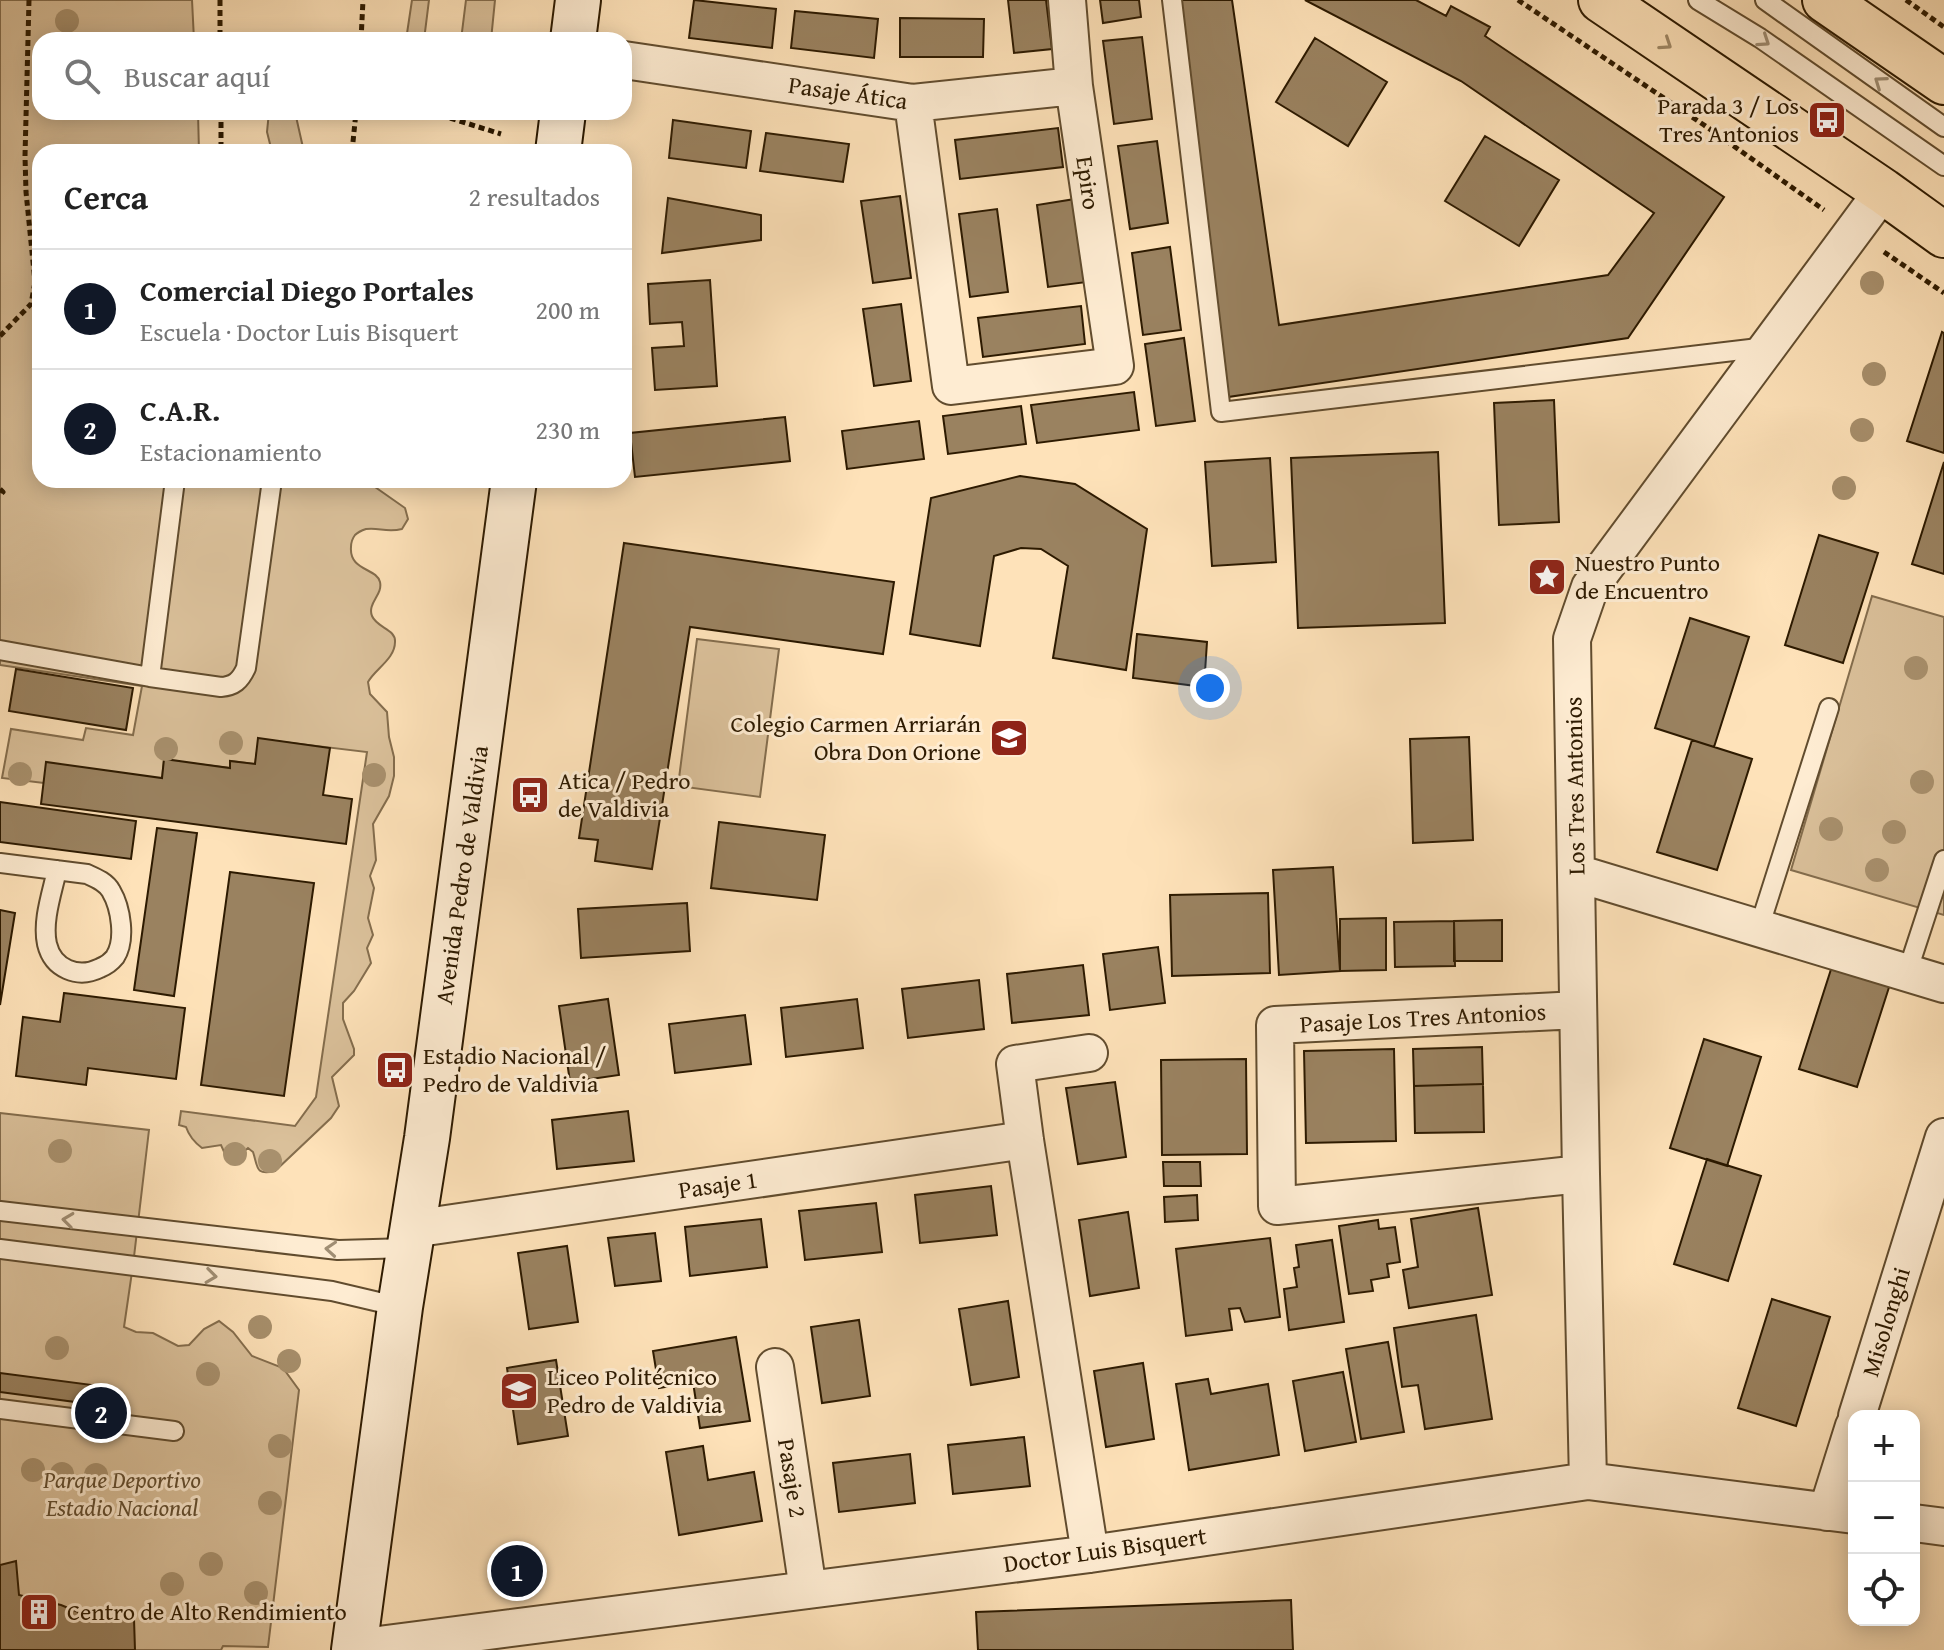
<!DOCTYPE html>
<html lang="es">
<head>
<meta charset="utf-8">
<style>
  body { margin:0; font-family:"Gentium Book Plus",serif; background:#f6f6f6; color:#222 }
  .controls { position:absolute; right:24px; bottom:24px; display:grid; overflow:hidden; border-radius:16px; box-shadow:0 4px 20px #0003 }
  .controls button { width:72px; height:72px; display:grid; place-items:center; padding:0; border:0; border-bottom:2px solid #e0e0e0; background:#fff; color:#222; font:40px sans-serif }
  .you { position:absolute; left:1210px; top:688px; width:28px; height:28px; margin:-20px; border:6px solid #fff; border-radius:50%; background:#1a73e8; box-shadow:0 0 0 12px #1a73e833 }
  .badge { display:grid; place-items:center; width:52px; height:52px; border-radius:50%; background:#111827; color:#fff; font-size:26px; font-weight:700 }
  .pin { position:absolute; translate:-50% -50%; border:4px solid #fff; box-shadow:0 2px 8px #0006 }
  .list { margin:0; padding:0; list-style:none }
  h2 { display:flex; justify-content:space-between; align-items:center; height:104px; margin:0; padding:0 32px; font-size:34px }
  h2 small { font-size:26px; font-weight:400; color:#767676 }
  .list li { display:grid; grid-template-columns:52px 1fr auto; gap:24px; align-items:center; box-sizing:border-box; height:120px; padding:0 32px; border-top:2px solid #e0e0e0 }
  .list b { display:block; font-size:30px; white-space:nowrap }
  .list p { margin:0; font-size:26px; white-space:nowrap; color:#767676 }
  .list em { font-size:26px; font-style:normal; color:#767676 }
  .icon { flex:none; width:44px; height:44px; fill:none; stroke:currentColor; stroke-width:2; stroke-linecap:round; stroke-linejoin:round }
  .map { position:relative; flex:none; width:1944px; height:1650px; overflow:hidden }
  .search { position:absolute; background:#fff; box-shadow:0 4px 20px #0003; left:32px; top:32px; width:600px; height:88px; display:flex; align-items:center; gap:20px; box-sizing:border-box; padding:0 28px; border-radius:24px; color:#767676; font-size:30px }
  .panel { position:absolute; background:#fff; box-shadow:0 4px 20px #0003; left:32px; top:144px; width:600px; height:344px; border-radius:24px }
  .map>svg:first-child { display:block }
  .green { fill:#dac09a; stroke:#846d4d; stroke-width:2 }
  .building { fill:#9a8260; stroke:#2d1a00; stroke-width:2 }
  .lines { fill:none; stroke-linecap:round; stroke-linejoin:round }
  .service-casing { stroke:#614c2e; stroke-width:22 }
  .minor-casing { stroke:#614c2e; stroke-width:40 }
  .secondary-casing { stroke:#2d1a00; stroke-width:48 }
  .primary-casing { stroke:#2d1a00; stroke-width:48 }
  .path { stroke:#2d1a00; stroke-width:5; stroke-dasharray:6 4; stroke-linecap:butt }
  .service { stroke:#feecd2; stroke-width:18 }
  .minor { stroke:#feecd2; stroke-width:36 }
  .secondary { stroke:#feecd2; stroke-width:44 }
  .primary { stroke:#fee2b9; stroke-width:44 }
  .tree { fill:#a8906d }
  .oneway { stroke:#a08e74 }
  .oneway2 { stroke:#a08866 }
  .labels { text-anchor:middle; stroke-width:6; stroke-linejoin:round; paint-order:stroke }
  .street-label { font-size:24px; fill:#2d1a00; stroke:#feecd2 }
  .poi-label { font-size:24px; fill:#2d1a00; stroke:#feecd2; text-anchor:start }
  .park-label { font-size:24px; font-style:italic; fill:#614c2e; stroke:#feecd2 }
</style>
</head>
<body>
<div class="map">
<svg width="1944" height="1650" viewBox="0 0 1944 1650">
  <rect width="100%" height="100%" fill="#fee2b9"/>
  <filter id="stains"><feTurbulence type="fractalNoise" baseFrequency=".0025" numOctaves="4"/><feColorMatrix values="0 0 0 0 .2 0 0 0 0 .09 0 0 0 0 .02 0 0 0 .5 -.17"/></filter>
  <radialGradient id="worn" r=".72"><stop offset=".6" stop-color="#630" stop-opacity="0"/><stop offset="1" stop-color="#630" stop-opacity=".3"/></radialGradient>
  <path class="green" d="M0,0h192l2,40h-154v72h158l1,40h-159v328h325l40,28 3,11 -6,10c-16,4 -23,-2 -36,0 -3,1 -9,4 -11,6 -3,4 -4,7 -4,12 -2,24 26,21 29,35 3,13 -13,21 -8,34 5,12 24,13 23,26 0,17 -20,27 -27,40l2,12 17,18 2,25 5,20v19l-5,20 -16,28 3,36 -6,16 4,12 -6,30 5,17 -6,13 4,15 -17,28 -11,12v16l11,30v6l-22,22 7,29 -8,12 -56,53c-20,5 -17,-4 -22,-19l-5,-4 -7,6 -8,3 -8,-3 -4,-9 -19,3c-8,-6 -13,-12 -16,-21l-7,-2 2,-14 114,15 21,-29 51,-345 -108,-13 -4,25 -24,-3 -1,7 -66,-8 -2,18 -118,5 -42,-5 9,-49 72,11 3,-12 47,7 9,-49 -142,-21z
    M412,0h17l-5,40h-18z
    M466,0h29l-4,40h-30z
    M269,112h26l9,40h-32l-5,-20z
    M1872,596l72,21v298l-153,-45z
    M697,639l82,10 -19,148 -82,-11z
    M0,1113l149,17 -16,135 -9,62 12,5 17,1 25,13 11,-1 15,-16 15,-8 14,11 19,24 31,12 16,22 -31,257 -45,-1 -2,4h-221z"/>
  <path class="building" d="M694,0l82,9 -4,39 -83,-10z
    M1008,0h38l6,49 -38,4z
    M1100,0h39l2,17 -38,6z
    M1181,0h51l47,325 329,-50 46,-62 -193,-132 -156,-81h111l30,16 5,-10 39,21 -5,9 239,161 -96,141 -400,59z
    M795,11l83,8 -4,39 -83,-10z
    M900,18l84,1 -1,38h-83z
    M1142,37l10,82 -38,5 -11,-83z
    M1315,38l72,44 -39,64 -72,-44z
    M673,120l78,11 -5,37 -77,-10z
    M1058,128l5,39 -103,12 -5,-39z
    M766,133l83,11 -6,38 -83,-11z
    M1485,136l74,44 -40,66 -74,-45z
    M1157,141l11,82 -38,6 -12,-83z
    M900,196l11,82 -38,5 -12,-82z
    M668,198l93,17v25l-99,13z
    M1075,199l12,83 -39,5 -11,-82z
    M997,209l11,83 -38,5 -11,-83z
    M1170,247l11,83 -38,5 -11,-82z
    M710,280l7,106 -62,4 -3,-42 32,-2 -2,-24 -32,2 -2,-40z
    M901,304l10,77 -37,5 -11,-77z
    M1081,306l4,38 -102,13 -5,-39z
    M1942,332l2,1v120l-37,-12z
    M1184,338l11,83 -39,5 -11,-82z
    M1134,392l5,38 -102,13 -6,-38z
    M1554,400l5,122 -60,3 -5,-122z
    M1021,406l5,38 -78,10 -5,-38z
    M785,417l5,44 -155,16 -5,-44z
    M919,421l5,38 -77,10 -5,-38z
    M1438,452l7,171 -147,5 -7,-170z
    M1270,458l6,104 -64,4 -7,-104z
    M1944,462v112l-32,-10z
    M1020,476l55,8 72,45 -21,141 -73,-12 15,-92 -27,-17 -20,-1 -27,8 -14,90 -70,-12 21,-136z
    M1819,535l59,18 -35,110 -58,-18z
    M624,543l270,39 -11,72 -193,-27 -38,242 -57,-8 3,-21 -19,-2z
    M1690,618l59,19 -35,110 -59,-19z
    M1137,634l70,8 -3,45 -71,-9z
    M16,669l117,19 -7,42 -117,-19z
    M1469,737l4,103 -60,3 -3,-104z
    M258,738l72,10 -7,47 29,4 -6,45 -305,-40 5,-42 116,16 2,-19 66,9v-7l25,3z
    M1692,740l60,19 -35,111 -60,-18z
    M0,802l136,19 -5,38 -131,-17z
    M719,822l106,13 -8,65 -106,-12z
    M157,828l40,5 -23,163 -40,-6z
    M1333,867l7,104 -61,4 -6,-105z
    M230,872l84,11 -30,213 -83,-11z
    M1268,893l2,80 -98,3 -2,-81z
    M687,903l3,48 -109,7 -3,-49z
    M0,910l15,3 -15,92z
    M1386,918v52l-46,1v-52z
    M1502,920v41h-48v-40z
    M1454,921l1,45 -60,1 -1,-45z
    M1158,947l7,56 -55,7 -7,-56z
    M1834,960l58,18 -35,109 -58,-18z
    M1083,965l6,50 -77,8 -5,-49z
    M979,980l5,49 -76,9 -6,-49z
    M64,993l121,15 -9,71 -88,-11 -2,17 -70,-9 7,-59 37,5z
    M608,999l11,76 -49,7 -11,-76z
    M857,999l6,49 -77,9 -5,-49z
    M745,1015l6,49 -76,9 -6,-49z
    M1704,1039l57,18 -34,109 -57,-18z
    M1482,1047l1,37 -69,2 -1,-37z
    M1394,1049l2,92 -90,2 -2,-92z
    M1246,1059l1,95 -85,1 -1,-95z
    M1115,1082l11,75 -48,7 -12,-76z
    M1483,1084l1,48 -69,1 -1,-47z
    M628,1111l6,50 -77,8 -5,-49z
    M1707,1159l54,17 -33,105 -54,-17z
    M1163,1162h37l1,24h-37z
    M991,1186l6,49 -77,8 -5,-48z
    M1197,1195l1,25 -33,2 -1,-25z
    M876,1203l6,49 -77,8 -6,-49z
    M1478,1208l14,87 -83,13 -6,-38 15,-3 -7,-48z
    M1128,1212l11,76 -49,8 -11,-76z
    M761,1219l6,48 -77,9 -5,-49z
    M1378,1220l1,9 16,-2 5,35 -13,2 2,13 -18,3 2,11 -24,3 -10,-68z
    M655,1233l6,48 -46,5 -7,-48z
    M1270,1238l10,79 -35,5 -5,-14 -11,1 3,21 -46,6 -10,-87z
    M1332,1240l12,82 -55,8 -5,-41 13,-2 -3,-19 5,-1 -3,-22z
    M567,1246l11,76 -49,7 -11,-76z
    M1772,1299l58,18 -34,109 -58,-18z
    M1008,1301l11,76 -48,8 -12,-76z
    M1476,1315l16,104 -67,10 -7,-44 -16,2 -8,-59z
    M859,1320l11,76 -48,7 -11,-76z
    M736,1337l14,84 -50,7 -7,-46 -34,6 -6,-37z
    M1388,1342l16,90 -43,7 -15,-90z
    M556,1360l12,76 -50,8 -11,-76z
    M1143,1363l11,76 -48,8 -12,-76z
    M1343,1372l13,70 -51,9 -12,-70z
    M0,1373l115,15 -2,19 -113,-15z
    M1208,1379l3,15 57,-10 11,71 -90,15 -13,-86z
    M1024,1437l6,49 -77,8 -5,-49z
    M703,1446l5,34 46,-8 8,49 -83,14 -13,-83z
    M910,1454l5,49 -76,9 -6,-49z
    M16,1561l3,34 42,10 39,16 34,-2 1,31h-135v-85z
    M1291,1600l2,50h-315l-2,-38z"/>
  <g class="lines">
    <g class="service-casing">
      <path id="service" d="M1172,0l49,412 546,-65
        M1698,0l62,38 184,128
        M1765,0l179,127
        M0,650l150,27 71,10c13,-1 19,-6 25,-19l26,-188
        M150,677l25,-197
        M0,863l87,11c9,4 19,8 24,17 10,17 15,49 4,66 -4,5 -10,9 -15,11 -22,11 -47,1 -53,-24 -5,-23 5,-51 10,-74
        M1759,928l70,-220
        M1907,973l37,-113
        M0,1211l338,39 71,-2
        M0,1249l332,42 68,16
        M0,1409l174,22"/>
    </g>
    <g class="minor-casing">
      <path id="minor" d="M624,60l289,43 161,-17
        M913,103l38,283 164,-20 -41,-280 -7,-86
        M1576,873l368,111
        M1578,1010l-303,15 2,181 304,-32
        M1089,1053l-74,11 10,76 65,414
        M412,1229l613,-89
        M775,1367l33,223
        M1857,1416l87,-279
        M1588,1481l-7,-307 -9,-535 18,-52 293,-396
        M1827,1512l27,-86
        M1914,1523l30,4
        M355,1648l735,-94 498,-73 266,34"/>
    </g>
    <g class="secondary-casing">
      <path id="secondary" d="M573,40l5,-40
        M558,152l5,-40
        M354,1650l46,-343 27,-169 87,-658"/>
    </g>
    <g class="primary-casing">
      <path id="primary" d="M1601,0l282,191 61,44
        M1825,0l119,82"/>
    </g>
    <path class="path" d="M29,0l-4,156 1,36 9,90
      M220,0v40
      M1518,0l186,125 120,85
      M1906,0l38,27
      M361,40l2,-40
      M221,112v40
      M431,112l70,22
      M352,152l4,-40
      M1884,252l60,41
      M0,336l31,-32 4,-22 5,1
      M0,489l3,3 -3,3"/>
    <use href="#service" class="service"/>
    <use href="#minor" class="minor"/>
    <use href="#secondary" class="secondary"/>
    <use href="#primary" class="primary"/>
  </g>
  <g class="tree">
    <circle cx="67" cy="21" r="12"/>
    <circle cx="1872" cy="283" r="12"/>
    <circle cx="1874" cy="374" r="12"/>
    <circle cx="1862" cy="430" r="12"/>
    <circle cx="1844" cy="488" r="12"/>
    <circle cx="1916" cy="668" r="12"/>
    <circle cx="231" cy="743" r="12"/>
    <circle cx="166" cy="749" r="12"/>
    <circle cx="20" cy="774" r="12"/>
    <circle cx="374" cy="775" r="12"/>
    <circle cx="1922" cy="782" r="12"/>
    <circle cx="1831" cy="829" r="12"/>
    <circle cx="1894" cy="832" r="12"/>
    <circle cx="1877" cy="870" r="12"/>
    <circle cx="60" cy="1151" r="12"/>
    <circle cx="235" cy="1154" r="12"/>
    <circle cx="270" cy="1161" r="12"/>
    <circle cx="260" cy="1327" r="12"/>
    <circle cx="57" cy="1348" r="12"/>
    <circle cx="289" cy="1361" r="12"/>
    <circle cx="208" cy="1374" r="12"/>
    <circle cx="280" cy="1446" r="12"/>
    <circle cx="33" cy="1470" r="12"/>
    <circle cx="62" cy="1474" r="12"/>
    <circle cx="96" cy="1475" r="12"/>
    <circle cx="270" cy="1503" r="12"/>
    <circle cx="211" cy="1564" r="12"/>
    <circle cx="172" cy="1584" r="12"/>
    <circle cx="256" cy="1593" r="12"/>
  </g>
  <defs><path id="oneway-chevron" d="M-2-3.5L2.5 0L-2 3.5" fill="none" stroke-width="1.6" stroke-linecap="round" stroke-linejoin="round" transform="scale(2)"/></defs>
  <g class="oneway">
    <use href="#oneway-chevron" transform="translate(1764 41) rotate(34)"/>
    <use href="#oneway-chevron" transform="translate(1880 82) rotate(-145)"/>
    <use href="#oneway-chevron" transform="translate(68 1220) rotate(-173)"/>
    <use href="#oneway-chevron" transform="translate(331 1249) rotate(-176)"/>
    <use href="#oneway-chevron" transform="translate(211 1276) rotate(7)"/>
  </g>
  <use class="oneway2" href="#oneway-chevron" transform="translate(1666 44) rotate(34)"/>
  <defs>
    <g id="bus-square" transform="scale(2)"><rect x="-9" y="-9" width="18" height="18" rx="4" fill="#8f2418" stroke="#feecd2"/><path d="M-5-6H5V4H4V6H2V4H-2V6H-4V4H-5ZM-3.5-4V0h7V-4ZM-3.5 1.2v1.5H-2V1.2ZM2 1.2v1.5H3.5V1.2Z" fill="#fff"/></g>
    <g id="sight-square" transform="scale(2)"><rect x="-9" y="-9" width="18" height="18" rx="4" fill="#8f2418" stroke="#feecd2"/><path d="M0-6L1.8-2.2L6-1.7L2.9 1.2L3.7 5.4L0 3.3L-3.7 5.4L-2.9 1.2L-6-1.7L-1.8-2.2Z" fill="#fff"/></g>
    <g id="school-square" transform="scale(2)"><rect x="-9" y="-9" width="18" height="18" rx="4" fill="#8f2418" stroke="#feecd2"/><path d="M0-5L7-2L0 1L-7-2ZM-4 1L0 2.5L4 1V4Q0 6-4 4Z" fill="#fff"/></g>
    <g id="building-square" transform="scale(2)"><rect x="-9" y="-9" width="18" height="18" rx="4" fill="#8f2418" stroke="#feecd2"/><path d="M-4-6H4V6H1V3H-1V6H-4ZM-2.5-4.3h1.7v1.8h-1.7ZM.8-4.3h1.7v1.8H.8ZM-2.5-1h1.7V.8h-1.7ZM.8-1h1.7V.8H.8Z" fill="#fff"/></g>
  </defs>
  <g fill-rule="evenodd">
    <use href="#bus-square" x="1827" y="120"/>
    <use href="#sight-square" x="1547" y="577"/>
    <use href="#school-square" x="1009" y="738"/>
    <use href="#bus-square" x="530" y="795"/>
    <use href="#bus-square" x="395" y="1070"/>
    <use href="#school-square" x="519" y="1391"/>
    <use href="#building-square" x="39" y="1612"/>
  </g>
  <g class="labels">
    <g class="street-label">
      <text transform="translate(848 93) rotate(8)" y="8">Pasaje Ática</text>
      <text transform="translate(1088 183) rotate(82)" y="8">Epiro</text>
      <text transform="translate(1575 786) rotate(-91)" y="8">Los Tres Antonios</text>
      <text transform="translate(462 875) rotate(-82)" y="8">Avenida Pedro de Valdivia</text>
      <text transform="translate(1423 1018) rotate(-3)" y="8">Pasaje Los Tres Antonios</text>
      <text transform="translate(718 1185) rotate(-8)" y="8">Pasaje 1</text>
      <text transform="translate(1886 1322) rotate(-73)" y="8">Misolonghi</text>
      <text transform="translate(792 1478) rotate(81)" y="8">Pasaje 2</text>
      <text transform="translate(1105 1550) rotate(-8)" y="8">Doctor Luis Bisquert</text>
    </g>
    <g class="poi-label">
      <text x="1799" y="114" text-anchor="end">Parada 3 / Los<tspan x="1799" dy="28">Tres Antonios</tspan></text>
      <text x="1575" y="571">Nuestro Punto<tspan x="1575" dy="28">de Encuentro</tspan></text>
      <text x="981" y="732" text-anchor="end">Colegio Carmen Arriarán<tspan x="981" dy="28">Obra Don Orione</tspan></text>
      <text x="558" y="789">Atica / Pedro<tspan x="558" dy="28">de Valdivia</tspan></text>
      <text x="423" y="1064">Estadio Nacional /<tspan x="423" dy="28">Pedro de Valdivia</tspan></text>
      <text x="547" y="1385">Liceo Politécnico<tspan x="547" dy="28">Pedro de Valdivia</tspan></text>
      <text x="67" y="1620">Centro de Alto Rendimiento</text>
    </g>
    <g class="park-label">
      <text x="122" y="1488">Parque Deportivo<tspan x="122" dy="28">Estadio Nacional</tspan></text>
    </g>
  </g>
  <rect width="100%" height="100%" filter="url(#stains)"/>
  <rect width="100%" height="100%" fill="url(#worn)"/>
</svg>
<div class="controls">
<button>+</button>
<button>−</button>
<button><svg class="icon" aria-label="locate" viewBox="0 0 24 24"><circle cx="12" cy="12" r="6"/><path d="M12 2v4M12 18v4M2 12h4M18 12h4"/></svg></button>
</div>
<div class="you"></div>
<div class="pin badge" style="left:517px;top:1571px">1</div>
<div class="pin badge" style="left:101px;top:1413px">2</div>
<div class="search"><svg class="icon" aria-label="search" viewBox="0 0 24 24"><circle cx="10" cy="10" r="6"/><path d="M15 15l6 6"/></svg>Buscar aquí</div>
<section class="panel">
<h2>Cerca<small>2 resultados</small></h2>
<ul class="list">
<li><span class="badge">1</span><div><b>Comercial Diego Portales</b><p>Escuela · Doctor Luis Bisquert</p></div><em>200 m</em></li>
<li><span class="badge">2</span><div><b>C.A.R.</b><p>Estacionamiento</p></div><em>230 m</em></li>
</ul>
</section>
</div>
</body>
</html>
